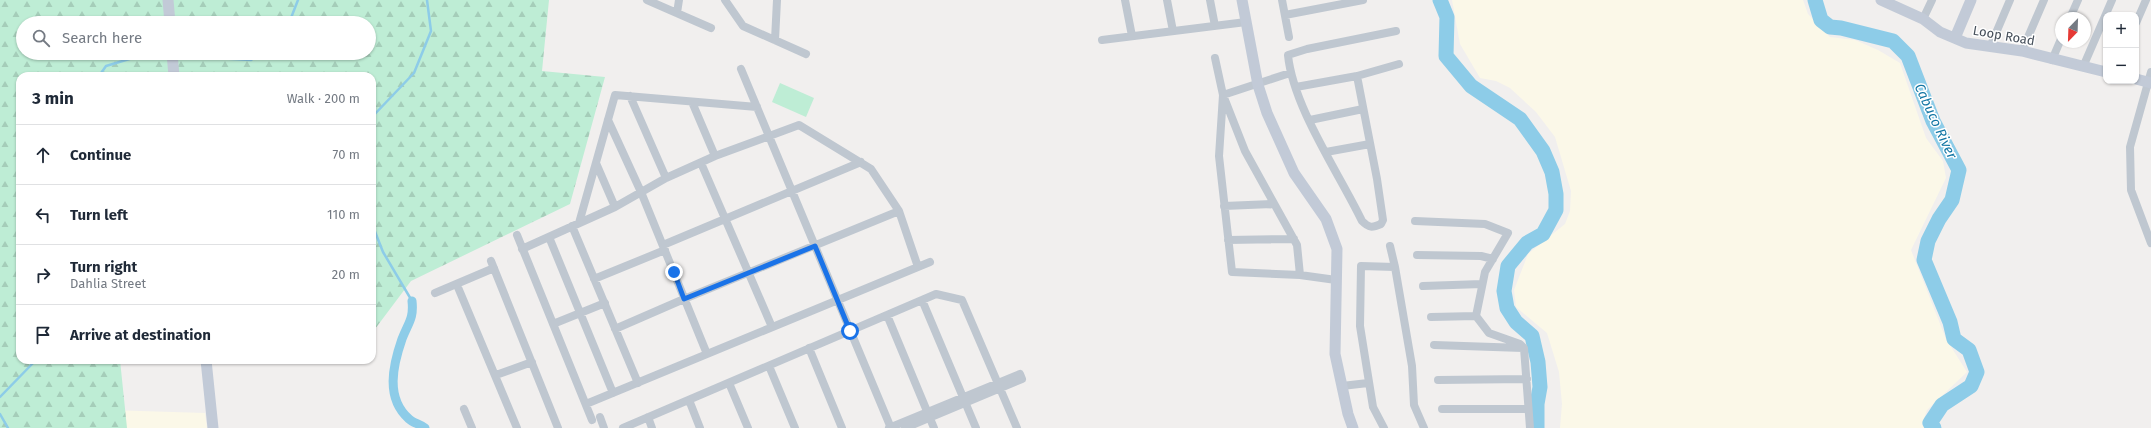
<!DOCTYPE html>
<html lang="en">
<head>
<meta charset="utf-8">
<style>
  body { margin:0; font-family:"Fira Sans",sans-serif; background:#f2f2f3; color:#1f2937 }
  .controls { position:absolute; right:12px; top:12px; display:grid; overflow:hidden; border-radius:8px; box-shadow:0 1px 3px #0004 }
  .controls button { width:36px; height:36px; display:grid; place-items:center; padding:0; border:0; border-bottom:1px solid #e0e1e3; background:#fff; color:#1f2937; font:20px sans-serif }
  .compass { position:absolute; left:2055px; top:12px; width:36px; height:36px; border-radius:50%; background:#fff; box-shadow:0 1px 3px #0004; rotate:203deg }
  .stop { position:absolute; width:12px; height:12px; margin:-9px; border:3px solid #1a73e8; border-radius:50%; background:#fff }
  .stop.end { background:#1a73e8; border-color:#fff; box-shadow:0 1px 4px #0008 }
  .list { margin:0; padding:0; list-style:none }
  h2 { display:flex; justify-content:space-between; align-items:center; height:52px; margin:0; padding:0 16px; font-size:17px }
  h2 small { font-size:13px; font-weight:400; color:#747a83 }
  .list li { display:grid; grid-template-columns:26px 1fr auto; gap:12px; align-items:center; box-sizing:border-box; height:60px; padding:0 16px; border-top:1px solid #e0e1e3 }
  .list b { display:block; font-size:15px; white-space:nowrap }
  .list p { margin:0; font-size:13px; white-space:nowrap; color:#747a83 }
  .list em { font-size:13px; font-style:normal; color:#747a83 }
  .icon { flex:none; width:22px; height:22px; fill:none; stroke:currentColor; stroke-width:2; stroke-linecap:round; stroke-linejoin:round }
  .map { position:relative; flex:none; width:2151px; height:428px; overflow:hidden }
  .search { position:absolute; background:#fff; box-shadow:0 1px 3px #0004; left:16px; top:16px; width:360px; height:44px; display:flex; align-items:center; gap:10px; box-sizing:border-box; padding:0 14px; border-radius:22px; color:#747a83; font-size:15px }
  .panel { position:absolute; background:#fff; box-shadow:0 1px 3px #0004; left:16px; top:72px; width:360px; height:292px; border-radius:12px }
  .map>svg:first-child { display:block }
  .commercial { fill:#fbf8e8 }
  .grass { fill:#beedd5 }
  .forest { fill:url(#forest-firs); fill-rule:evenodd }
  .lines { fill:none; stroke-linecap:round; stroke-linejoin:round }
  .stream { stroke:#8dcce8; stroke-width:2.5 }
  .canal { stroke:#8dcce8; stroke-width:9 }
  .river { stroke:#8dcce8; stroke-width:15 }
  .street { stroke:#bfc7d0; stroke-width:8 }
  .secondary { stroke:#c2cad7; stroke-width:11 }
  .route { stroke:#1a73e8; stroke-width:5 }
  .labels { text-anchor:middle; stroke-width:3; stroke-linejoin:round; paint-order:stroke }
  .street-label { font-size:13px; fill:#47505b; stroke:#fff }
  .water-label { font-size:14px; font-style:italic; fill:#1276a4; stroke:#fff }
</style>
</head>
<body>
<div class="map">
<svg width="2151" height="428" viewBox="0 0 2151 428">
  <defs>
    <pattern id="forest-firs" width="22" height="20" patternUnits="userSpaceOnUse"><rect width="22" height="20" fill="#beedd5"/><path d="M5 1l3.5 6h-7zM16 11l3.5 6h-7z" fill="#a5cdb9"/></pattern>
  </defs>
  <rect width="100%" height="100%" fill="#f1efee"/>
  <path class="commercial" d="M1452,0h351l5,14 22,23 25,3 23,10 22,13 26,75 17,23 3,17 -35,72 35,89 21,33 -40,38 -5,14 2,4h-364l2,-24 -3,-32 -12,-39 -31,-26 -2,-17 14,-36 37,-30 5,-13 1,-20 -16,-54 -19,-25 -26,-24 -14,-7 -16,-3 -20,-34z
    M108,410l97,3 2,15h-97z"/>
  <path class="grass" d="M780,83l34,15 -8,19 -34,-15z"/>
  <path class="forest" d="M0,0h549l-7,71 63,6 -35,127 -159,77 -39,52v-257h-352v284h100l7,68h-127zM23,23h346v30h-346z"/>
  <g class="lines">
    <path class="stream" d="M289,23l9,-23
      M180,56l71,4 10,-7
      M99,76l7,-10 40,-12 18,1
      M372,117l42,-44 17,-42 -4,-31
      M372,224l11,28 29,49
      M0,397l36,-37
      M0,414l8,14"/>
    <path class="canal" d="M412,301c2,18 -4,22 -10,38 -9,26 -17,59 7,80 4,4 11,5 16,9"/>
    <path class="river" d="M1440,0l7,17 -1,39 25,30 49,33 23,32 9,21 4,22v16l-13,24 -16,9 -19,23 -4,25 3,17 9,14 16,14 6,26 2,25 -3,17v24
      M1815,0l6,20 9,7 11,1 52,13 15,15 25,65 26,49 -7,30 -13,19 -11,22 -4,19 26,62 4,17 15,11 8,22 -6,14 -29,19 -12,18 4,5"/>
    <path class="street" d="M647,0l64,28
      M725,0l18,26 63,28
      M1125,0l7,36
      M1167,0l6,31
      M1210,0l5,26
      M1282,0l7,37
      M677,13l2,-13
      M1285,15l78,-15
      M2070,18l8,-18
      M1923,19l9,-19
      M2136,23l10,-23
      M775,40l2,-40
      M1102,40l144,-18
      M1990,47l20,-47
      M2022,51l22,-51
      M1215,58l8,37 22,56 52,94 3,30 -68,-3 -13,-116 4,-61 67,-22
      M2052,60l9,-21
      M2083,67l29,-67
      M741,69l150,359
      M2151,72l-21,75 1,43 20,53
      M1357,76l20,103 6,41 -2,4c-9,4 -12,4 -19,-3 -23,-48 -69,-114 -74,-166l19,-6 89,-18
      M1296,87l61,-11 42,-12
      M630,96l36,82
      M692,102l23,54
      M608,120l33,72 66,162
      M1310,120l53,-11
      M1326,152l44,-8
      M596,163l19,44
      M701,163l71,164
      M1224,206l50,-2
      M1415,221l70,3 23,9 -23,39 -9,44 13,17 31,11 4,4 6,80
      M579,223l36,-128 142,12
      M572,226l66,157
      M517,235l75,185
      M549,237l64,156
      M1228,240l66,-1
      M663,245l198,-83
      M522,249l93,-42 51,-29 49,-22 84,-31 72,44 28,42 19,56
      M1417,255l64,1 12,3
      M491,261l67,167
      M1395,267l17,99 2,39 10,23
      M1300,275l36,5
      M594,279l71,-29
      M457,285l60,143
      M1423,286l59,-2
      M435,293l59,-25
      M922,300l54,128
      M887,315l47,113
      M1431,317l45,-1
      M553,324l52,-21
      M615,329l69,-30 215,-88
      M1434,345l89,3
      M809,348l33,80
      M769,366l26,62
      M496,375l36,-13
      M1438,380l89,-1
      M729,383l19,45
      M1342,386l26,-3
      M689,400l11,28
      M586,404l344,-142
      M464,409l8,19
      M1442,409h86
      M600,417l4,11
      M648,417l4,11
      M623,428l313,-134 26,6 55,128
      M889,428l131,-54 2,5 -117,49
      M1384,428l-11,-21 -13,-81 1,-60 34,1 -5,-21"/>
    <path class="secondary" d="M168,0l2,23
      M1242,0l16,85 9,28 27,60 32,46 11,30 -2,105 13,60 5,14
      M1881,0l42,19 17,13 26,11 56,8 84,21
      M1955,38l16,-38
      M172,53l2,23
      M2136,79l15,4
      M206,360l7,68"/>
  </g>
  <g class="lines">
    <path class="route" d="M674,272l10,27 131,-53 35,85"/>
  </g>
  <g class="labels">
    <g class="street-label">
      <text transform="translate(2004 35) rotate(10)" y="5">Loop Road</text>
    </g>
    <g class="water-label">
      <text transform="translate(1936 121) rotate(65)" y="5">Cabuco River</text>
    </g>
  </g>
</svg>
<div class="controls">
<button>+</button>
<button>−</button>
</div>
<svg class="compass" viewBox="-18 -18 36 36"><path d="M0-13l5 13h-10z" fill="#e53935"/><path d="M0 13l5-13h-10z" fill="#747a83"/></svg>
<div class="stop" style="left:850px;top:331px"></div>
<div class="stop end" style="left:674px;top:272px"></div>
<div class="search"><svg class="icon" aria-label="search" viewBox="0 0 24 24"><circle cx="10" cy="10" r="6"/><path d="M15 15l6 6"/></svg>Search here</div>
<section class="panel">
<h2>3 min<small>Walk · 200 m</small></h2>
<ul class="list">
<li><svg class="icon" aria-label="ahead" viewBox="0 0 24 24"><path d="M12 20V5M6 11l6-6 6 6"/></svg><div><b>Continue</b></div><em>70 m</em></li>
<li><svg class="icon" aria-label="left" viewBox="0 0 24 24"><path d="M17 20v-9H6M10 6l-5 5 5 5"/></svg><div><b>Turn left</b></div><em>110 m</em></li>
<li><svg class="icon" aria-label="right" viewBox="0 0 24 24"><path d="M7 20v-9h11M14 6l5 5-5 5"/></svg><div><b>Turn right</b><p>Dahlia Street</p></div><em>20 m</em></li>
<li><svg class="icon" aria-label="arrive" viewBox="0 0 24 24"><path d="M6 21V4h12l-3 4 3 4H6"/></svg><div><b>Arrive at destination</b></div></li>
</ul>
</section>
</div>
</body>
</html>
